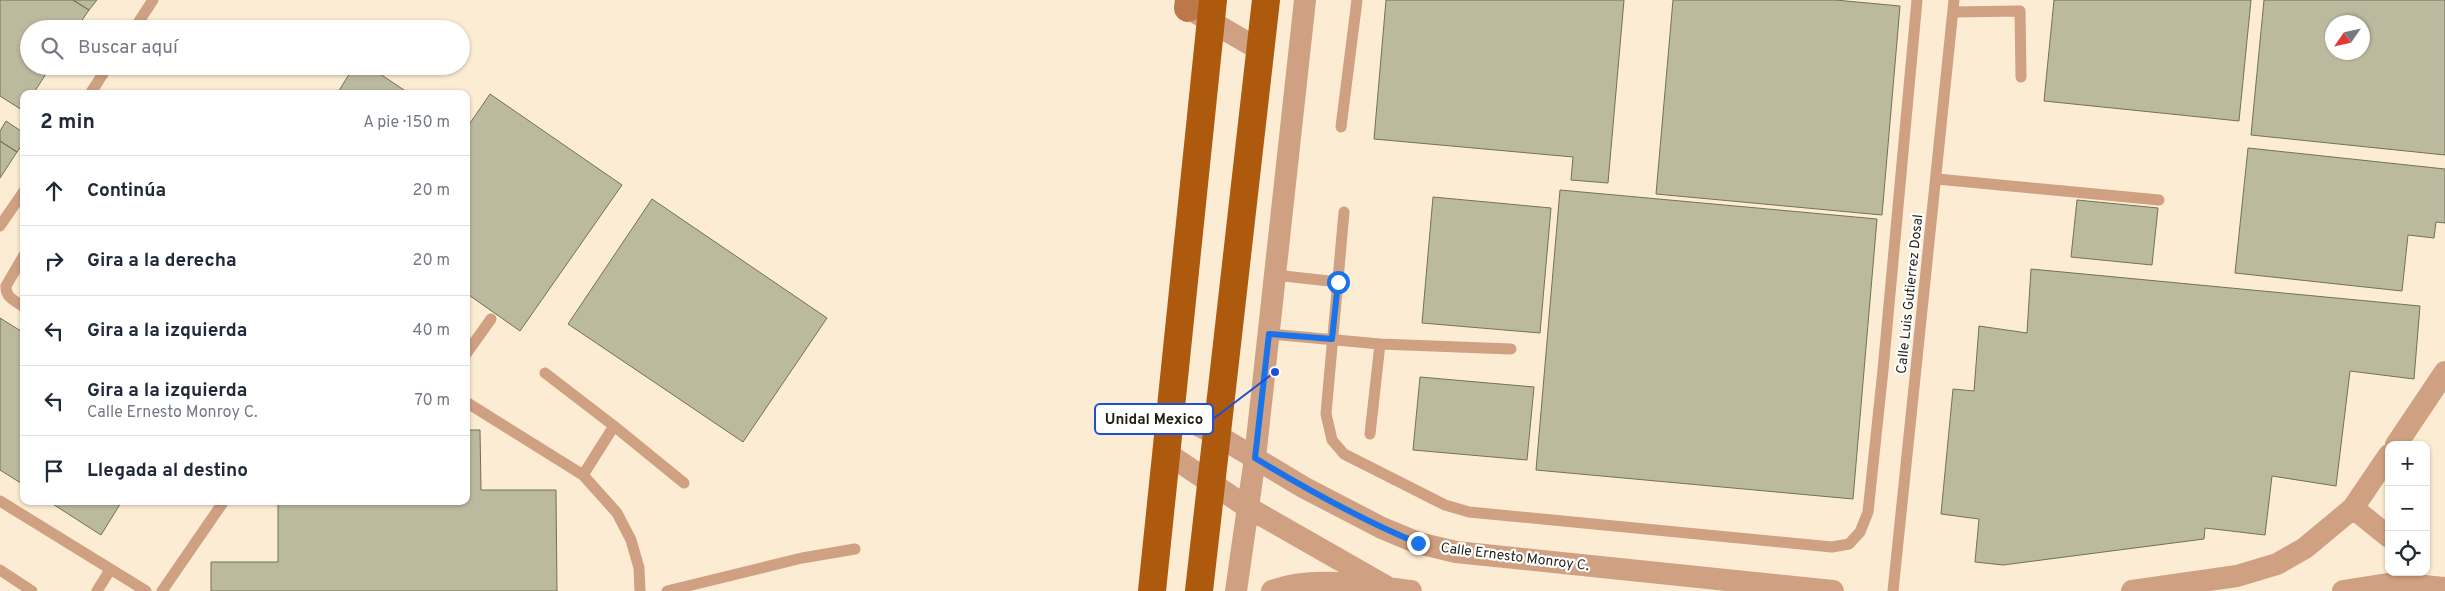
<!DOCTYPE html>
<html lang="es">
<head>
<meta charset="utf-8">
<style>
  body { margin:0; font-family:Overpass,sans-serif; background:#f6f6f7; color:#1f2937 }
  .controls { position:absolute; right:15px; bottom:15px; display:grid; overflow:hidden; border-radius:10px; box-shadow:0 1px 4px #0004 }
  .controls button { width:45px; height:45px; display:grid; place-items:center; padding:0; border:0; border-bottom:1px solid #e0e1e3; background:#fff; color:#1f2937; font:25px sans-serif }
  .compass { position:absolute; left:2325px; top:15px; width:45px; height:45px; border-radius:50%; background:#fff; box-shadow:0 1px 4px #0004; rotate:236deg }
  .stop { position:absolute; width:15px; height:15px; margin:-11px; border:4px solid #1a73e8; border-radius:50%; background:#fff }
  .stop.end { background:#1a73e8; border-color:#fff; box-shadow:0 1px 5px #0008 }
  .list { margin:0; padding:0; list-style:none }
  h2 { display:flex; justify-content:space-between; align-items:center; height:65px; margin:0; padding:0 20px; font-size:21px }
  h2 small { font-size:16px; font-weight:400; color:#747a83 }
  .list li { display:grid; grid-template-columns:32px 1fr auto; gap:15px; align-items:center; box-sizing:border-box; height:70px; padding:0 20px; border-top:1px solid #e0e1e3 }
  .list b { display:block; font-size:19px; white-space:nowrap }
  .list p { margin:0; font-size:16px; white-space:nowrap; color:#747a83 }
  .list em { font-size:16px; font-style:normal; color:#747a83 }
  .icon { flex:none; width:28px; height:28px; fill:none; stroke:currentColor; stroke-width:2; stroke-linecap:round; stroke-linejoin:round }
  .map { position:relative; flex:none; width:2445px; height:591px; overflow:hidden }
  .search { position:absolute; background:#fff; box-shadow:0 1px 4px #0004; left:20px; top:20px; width:450px; height:55px; display:flex; align-items:center; gap:12px; box-sizing:border-box; padding:0 18px; border-radius:28px; color:#747a83; font-size:19px }
  .panel { position:absolute; background:#fff; box-shadow:0 1px 4px #0004; left:20px; top:90px; width:450px; height:415px; border-radius:10px }
  .map>svg:first-child { display:block }
  .building { fill:#bbb99e; stroke:#727158; fill-rule:evenodd }
  .lines { fill:none; stroke-linecap:round; stroke-linejoin:round }
  .lane { stroke:#cfa081; stroke-width:11 }
  .street { stroke:#cfa081; stroke-width:22 }
  .secondary { stroke:#bc7848; stroke-width:28 }
  .primary { stroke:#ad5a0e; stroke-width:28 }
  .route { stroke:#1a73e8; stroke-width:6 }
  .labels { text-anchor:middle; stroke-width:4.5; stroke-linejoin:round; paint-order:stroke }
  .street-label { font-size:14px; fill:#231e15; stroke:#fff }
  .leader { fill:none; stroke:#1d4ed8; stroke-width:2 }
  .callout-dot { fill:#1d4ed8; stroke:#fff; stroke-width:2 }
  .callout { fill:#fff; stroke:#1d4ed8; stroke-width:2 }
  .callout-label { font-size:15px; text-anchor:middle; font-weight:bold; fill:#231e15 }
</style>
</head>
<body>
<div class="map">
<svg width="2445" height="591" viewBox="0 0 2445 591">
  <rect width="100%" height="100%" fill="#fcecd3"/>
  <path class="building" d="M0,0h73l16,10 -13,19h-47v37h22l-18,28h-9l-2,16 -22,-14z
    M73,0h24l-8,10z
    M1386,0h238l-16,183 -37,-3 2,-23 -199,-18z
    M1673,0h162l65,6 -18,209 -226,-21z
    M2054,0h197l-12,121 -195,-20z
    M2264,0h181v155l-194,-20zM2332,22h30v30h-30z
    M354,66h14l42,28h-73z
    M490,94l132,91 -102,146 -54,-38v-164z
    M6,121l18,12v9l-7,10 -17,-11v-10z
    M0,141l17,11 -17,26z
    M2248,148l197,21v54l-9,-1 -2,16 -26,-3 -6,56 -167,-18z
    M1560,190l317,29 -24,280 -317,-29z
    M1433,197l118,11 -11,125 -118,-10z
    M652,199l175,119 -84,124 -175,-118z
    M2077,200l81,8 -6,57 -81,-8z
    M2031,269l389,37 -6,73 -64,-8 -14,115 -64,-10 -7,59 -60,-7 -1,11 -201,26 -28,-3 4,-43 -38,-5 12,-125 21,2 5,-65 48,7z
    M0,318l24,15v152l-24,-15z
    M1420,377l114,10 -7,73 -114,-10z
    M466,430h14l1,60h75l1,101h-346v-29h67v-61h188z
    M48,501h74l-21,34z"/>
  <g class="lines">
    <path class="lane" d="M1953,12l67,-1 1,66
      M134,29l19,-29
      M90,94l18,-28
      M1341,127l16,-127
      M1937,179l222,21
      M1344,212l-18,202 6,26 12,14 101,51 24,7 363,35 17,-3 11,-12 8,-20 15,-142 34,-370
      M0,226l24,-35
      M24,255l-18,31c-1,11 9,15 18,21
      M1275,275l63,7
      M1269,334l111,10 131,5
      M466,354l25,-35
      M545,373l69,53
      M466,402l117,73 34,38 14,27 8,28 1,23
      M1370,434l10,-90
      M583,475l31,-49 70,57
      M0,501l146,90
      M0,570l32,21
      M97,591l13,-21
      M162,591l62,-90
      M667,591l135,-33 53,-9
      M1893,591l61,-591"/>
    <path class="street" d="M1198,14l62,36
      M1170,411l45,23 88,53 79,41 36,15 38,9 377,39
      M2396,445l49,-73
      M1165,452l82,55 142,81
      M2353,508l36,29
      M1236,591l19,-133 50,-458
      M1272,591c40,-16 97,-5 139,0
      M2132,591l105,-15 40,-12 28,-16 48,-40 36,-53
      M2343,591l51,-8 51,5"/>
    <path class="secondary" d="M1188,8l1,-8"/>
    <path class="primary" d="M1152,591l61,-591
      M1199,591l67,-591"/>
  </g>
  <g class="lines">
    <path class="route" d="M1338,282l-6,57 -63,-5 -14,124c53,32 106,62 163,85"/>
  </g>
  <g class="labels">
    <g class="street-label">
      <text transform="translate(1909 294) rotate(-84)" y="5">Calle Luis Gutierrez Dosal</text>
      <text transform="translate(1515 556) rotate(7)" y="5">Calle Ernesto Monroy C.</text>
    </g>
  </g>
  <path class="leader" d="M1275 372L1213 419"/>
  <circle class="callout-dot" cx="1275" cy="372" r="5"/>
  <rect class="callout" x="1095" y="404" width="118" height="30" rx="5"/>
  <g class="callout-label">
    <text x="1154" y="424">Unidal Mexico</text>
  </g>
</svg>
<div class="controls">
<button>+</button>
<button>−</button>
<button><svg class="icon" aria-label="locate" viewBox="0 0 24 24"><circle cx="12" cy="12" r="6"/><path d="M12 2v4M12 18v4M2 12h4M18 12h4"/></svg></button>
</div>
<svg class="compass" viewBox="-18 -18 36 36"><path d="M0-13l5 13h-10z" fill="#e53935"/><path d="M0 13l5-13h-10z" fill="#747a83"/></svg>
<div class="stop" style="left:1338px;top:282px"></div>
<div class="stop end" style="left:1418px;top:543px"></div>
<div class="search"><svg class="icon" aria-label="search" viewBox="0 0 24 24"><circle cx="10" cy="10" r="6"/><path d="M15 15l6 6"/></svg>Buscar aquí</div>
<section class="panel">
<h2>2 min<small>A pie · 150 m</small></h2>
<ul class="list">
<li><svg class="icon" aria-label="ahead" viewBox="0 0 24 24"><path d="M12 20V5M6 11l6-6 6 6"/></svg><div><b>Continúa</b></div><em>20 m</em></li>
<li><svg class="icon" aria-label="right" viewBox="0 0 24 24"><path d="M7 20v-9h11M14 6l5 5-5 5"/></svg><div><b>Gira a la derecha</b></div><em>20 m</em></li>
<li><svg class="icon" aria-label="left" viewBox="0 0 24 24"><path d="M17 20v-9H6M10 6l-5 5 5 5"/></svg><div><b>Gira a la izquierda</b></div><em>40 m</em></li>
<li><svg class="icon" aria-label="left" viewBox="0 0 24 24"><path d="M17 20v-9H6M10 6l-5 5 5 5"/></svg><div><b>Gira a la izquierda</b><p>Calle Ernesto Monroy C.</p></div><em>70 m</em></li>
<li><svg class="icon" aria-label="arrive" viewBox="0 0 24 24"><path d="M6 21V4h12l-3 4 3 4H6"/></svg><div><b>Llegada al destino</b></div></li>
</ul>
</section>
</div>
</body>
</html>
